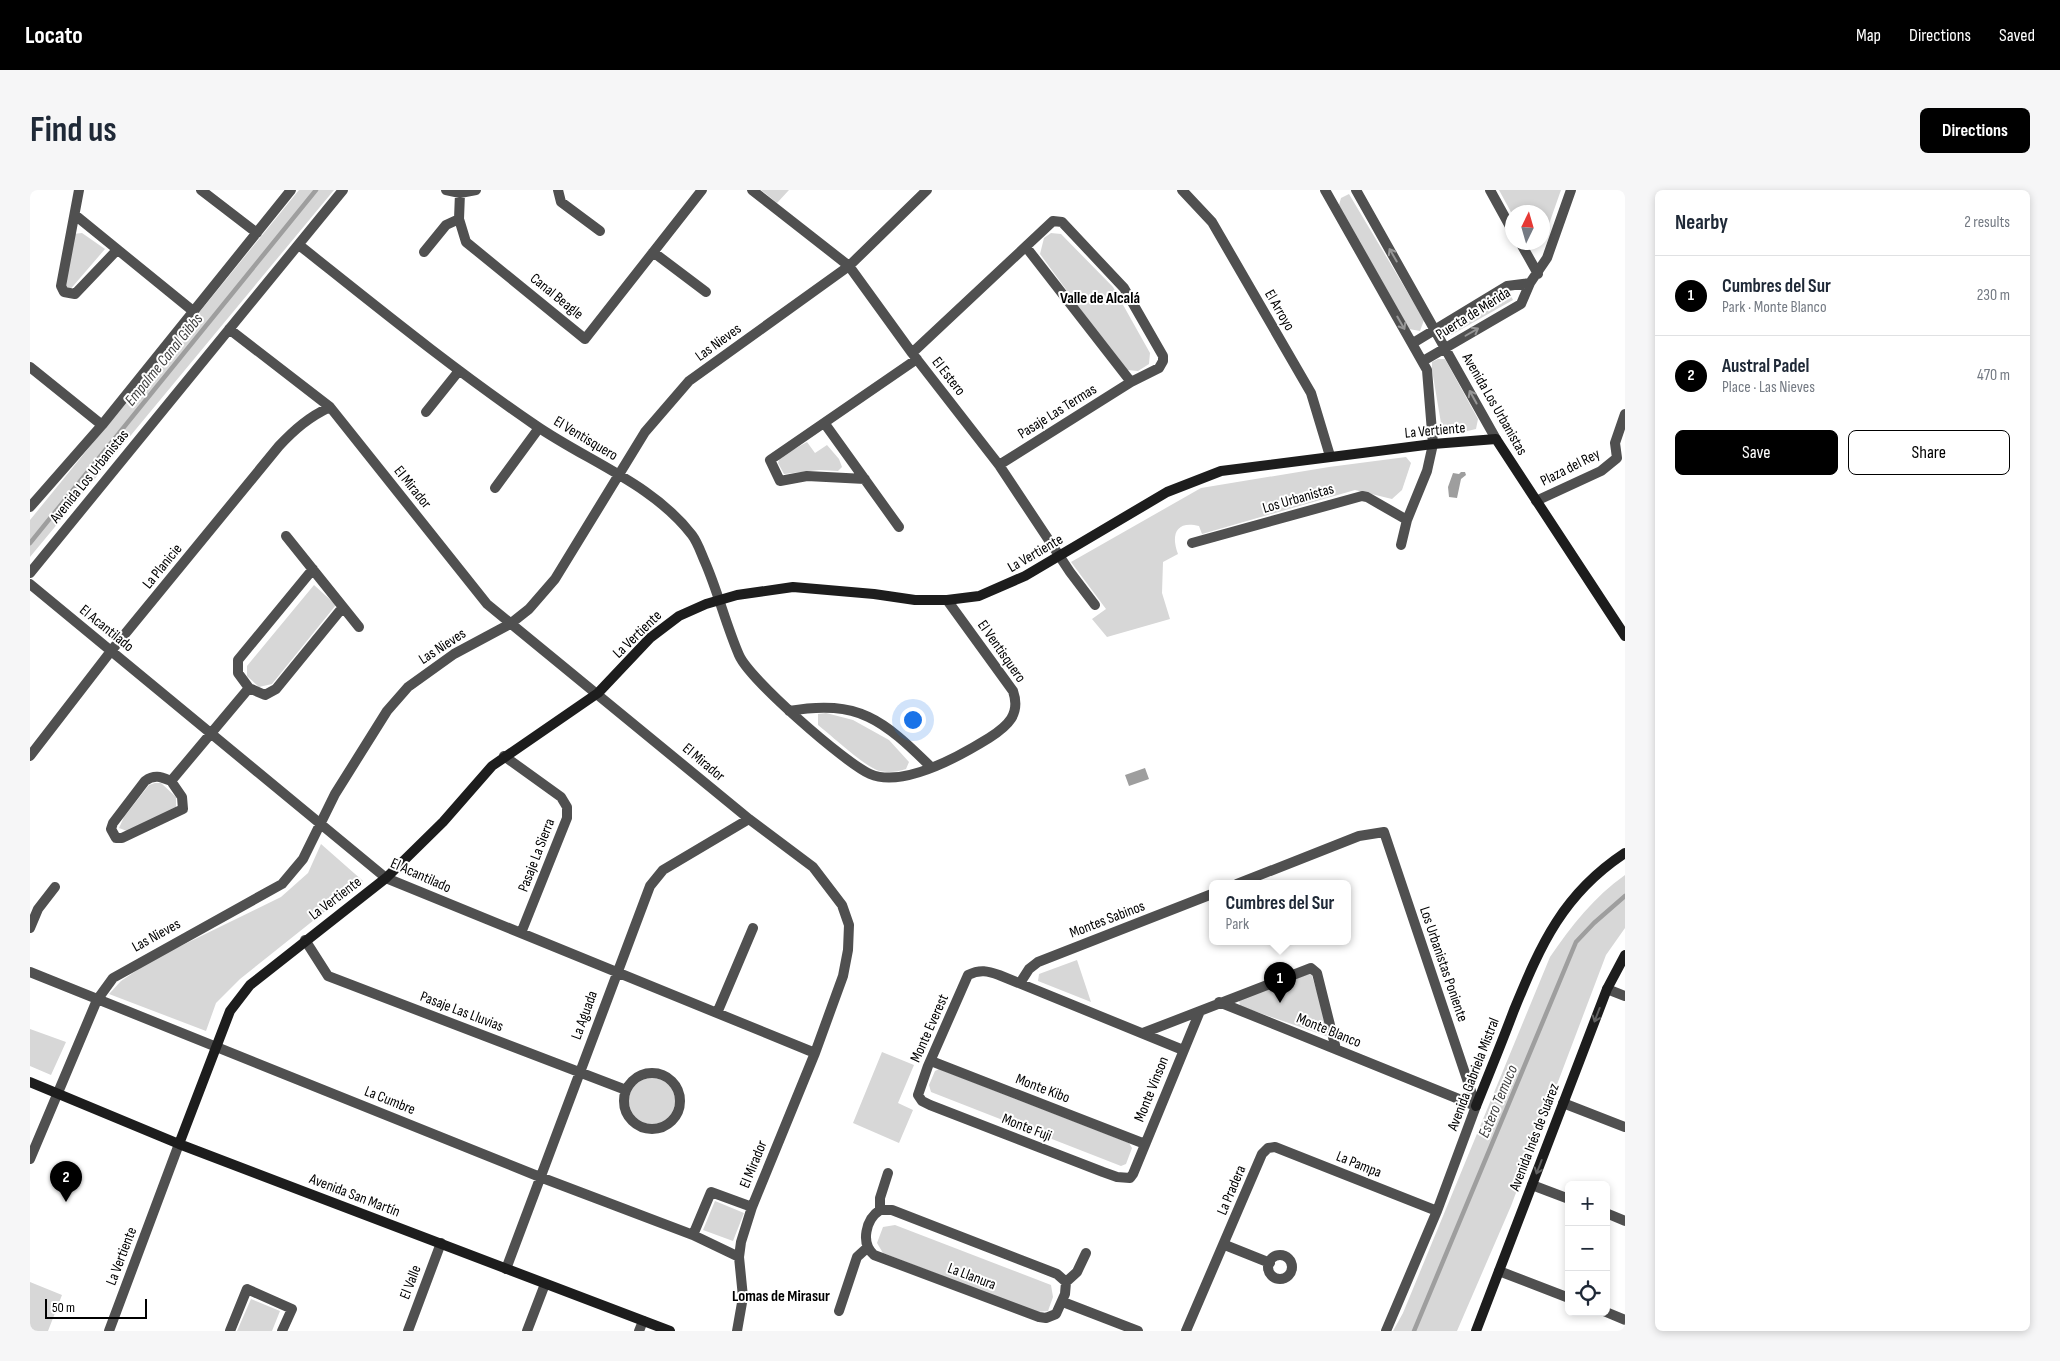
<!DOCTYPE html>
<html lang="en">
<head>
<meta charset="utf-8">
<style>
  body { margin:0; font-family:"Sofia Sans Condensed",sans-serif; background:#f6f6f7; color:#1f2937 }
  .controls { position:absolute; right:15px; bottom:15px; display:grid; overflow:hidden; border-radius:8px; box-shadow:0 2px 8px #0003 }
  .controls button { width:45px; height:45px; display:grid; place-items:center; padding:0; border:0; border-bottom:1px solid #e0e1e3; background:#fff; color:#1f2937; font:25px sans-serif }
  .compass { position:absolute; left:1475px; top:15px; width:45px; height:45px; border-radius:50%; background:#fff; box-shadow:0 2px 8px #0003; rotate:5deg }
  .scale { position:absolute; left:15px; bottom:12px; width:102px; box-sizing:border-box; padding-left:5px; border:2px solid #000; border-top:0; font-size:14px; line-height:18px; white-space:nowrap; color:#000; -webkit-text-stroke:4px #fff; paint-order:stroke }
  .you { position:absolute; left:882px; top:529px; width:18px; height:18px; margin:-12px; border:4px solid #fff; border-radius:50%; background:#1a73e8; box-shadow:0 0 0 8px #1a73e833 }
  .badge { display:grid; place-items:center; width:32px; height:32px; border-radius:50%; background:#000; color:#fff; font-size:16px; font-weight:700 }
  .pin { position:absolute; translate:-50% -41px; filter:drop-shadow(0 1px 2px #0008) }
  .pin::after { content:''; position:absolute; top:26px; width:18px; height:15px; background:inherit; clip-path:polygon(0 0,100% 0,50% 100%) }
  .popup { position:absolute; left:1179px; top:690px; width:142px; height:65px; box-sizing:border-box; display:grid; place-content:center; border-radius:8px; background:#fff; filter:drop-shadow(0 1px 4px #0005); font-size:16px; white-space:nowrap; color:#747a83 }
  .popup b { font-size:19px; color:#1f2937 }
  .popup::after { content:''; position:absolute; left:50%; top:100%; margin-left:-10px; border:10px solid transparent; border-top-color:#fff }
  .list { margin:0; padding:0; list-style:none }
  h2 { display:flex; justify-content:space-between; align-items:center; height:65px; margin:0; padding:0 20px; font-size:21px }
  h2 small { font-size:16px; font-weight:400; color:#747a83 }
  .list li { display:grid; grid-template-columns:32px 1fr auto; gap:15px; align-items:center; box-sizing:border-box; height:80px; padding:0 20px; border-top:1px solid #e0e1e3 }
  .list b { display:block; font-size:19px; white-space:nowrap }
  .list p { margin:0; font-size:16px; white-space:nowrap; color:#747a83 }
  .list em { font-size:16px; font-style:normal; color:#747a83 }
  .actions { display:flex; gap:10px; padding:15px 20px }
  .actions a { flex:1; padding:11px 0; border:1px solid #000; border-radius:8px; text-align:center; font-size:18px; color:#000 }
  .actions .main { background:#000; color:#fff }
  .icon { flex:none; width:28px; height:28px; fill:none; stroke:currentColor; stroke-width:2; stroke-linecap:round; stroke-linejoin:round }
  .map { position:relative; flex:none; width:1595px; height:1141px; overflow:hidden; border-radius:8px }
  header { display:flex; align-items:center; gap:30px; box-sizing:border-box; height:70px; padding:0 25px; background:#000; color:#fff }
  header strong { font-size:24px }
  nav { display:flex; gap:28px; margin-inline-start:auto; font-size:18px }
  .intro { display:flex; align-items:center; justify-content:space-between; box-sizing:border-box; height:120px; padding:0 30px }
  h1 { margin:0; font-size:35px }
  .button { padding:12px 22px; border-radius:8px; background:#000; color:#fff; font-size:18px; font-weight:700 }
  main { display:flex; gap:30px; padding:0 30px }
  aside { flex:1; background:#fff; border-radius:8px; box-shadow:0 2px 8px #0003 }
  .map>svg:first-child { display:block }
  .green { fill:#d7d7d7 }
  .water { fill:#9e9e9e }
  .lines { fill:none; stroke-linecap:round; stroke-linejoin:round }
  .stream { stroke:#9e9e9e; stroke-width:4.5 }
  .street { stroke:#505050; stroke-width:10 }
  .secondary { stroke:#1d1d1d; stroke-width:10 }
  .oneway { stroke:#969696 }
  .oneway2 { stroke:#616161 }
  .labels { text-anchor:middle; stroke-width:4; stroke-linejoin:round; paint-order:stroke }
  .street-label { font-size:15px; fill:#000; stroke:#fff }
  .neighbourhood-label { font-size:16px; font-weight:bold; fill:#000; stroke:#fff }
  .water-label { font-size:16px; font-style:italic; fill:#3f3f3f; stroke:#fff }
</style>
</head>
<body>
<header>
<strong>Locato</strong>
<nav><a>Map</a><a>Directions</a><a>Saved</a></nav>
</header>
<div class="intro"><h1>Find us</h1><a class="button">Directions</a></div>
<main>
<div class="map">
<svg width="1595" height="1141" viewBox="0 0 1595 1141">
  <rect width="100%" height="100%" fill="#fff"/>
  <path class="green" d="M269,0h35l-304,367v-37z
    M731,0h28l-12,13z
    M1469,0h62l-18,51 -1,-29 -30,2z
    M1319,4l75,126 -4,11 -11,-2 -70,-124 2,-7z
    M52,43l23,16 -37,43 -3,-4 8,-54z
    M1021,43l10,1 52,53 37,66 -1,11 -11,7 -11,-1 -7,-7 -80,-109 4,-16z
    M1479,102l4,8 -62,35 -4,-8z
    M1408,169h7l33,60 -2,10 -25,6 -9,-6 -10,-59v-8z
    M777,252l8,11 12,-8 12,14 3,8 -4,4 -19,-1 -35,4 -6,-11 2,-6z
    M1376,267l5,6 -9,27 -10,9 -37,-9 -153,44 -3,-8c-24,-6 -28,10 -21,28l-15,8 -1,31 8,26 -63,18 -15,-18 14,-10 -35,-47 130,-74 128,-21z
    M284,395l22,20 -64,79 -13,3 -12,-11v-10z
    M796,523l27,7 36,20 20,22 -3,7c-9,3 -17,4 -27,2 -15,-5 -47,-35 -61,-46v-11z
    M125,593h6l15,14v11l-49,23 -8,-3 5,-11 25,-32z
    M291,654l42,37 -123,98 -24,24 -10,28 -97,-37 12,-13 31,-21 129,-63 27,-24z
    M1595,685v53l-19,27 -95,251 -54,125h-64l10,-18 147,-356c22,-32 44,-60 75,-82z
    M1047,770l14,42 -53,-21 1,-7z
    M1281,783l19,60 -1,4 -89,-31 -1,-6z
    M0,839l36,13 -15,33 -21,-9z
    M852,862l32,13 -16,38 15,7 -14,33 -46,-20z
    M909,879l190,74 3,5 -6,16 -5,2 -190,-74 -2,-7 6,-14z
    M599 911a23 23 0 1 1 46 0a23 23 0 1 1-46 0Z
    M685,1011l29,12 -11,28 -30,-11z
    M865,1035l156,60 2,12 -5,14 -12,1 -153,-59 -6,-10 6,-16z
    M0,1092l32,13 -14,36h-18z
    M221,1109l29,12 -8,20h-35z"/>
  <path class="water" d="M1431,282h4l1,3 -5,4 -4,19 -8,-1 -1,-10 5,-14 6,1z
    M1115,578l4,11 -20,7 -4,-11z"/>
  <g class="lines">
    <path class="stream" d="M0,353l286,-353
      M1384,1141l162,-389 18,-19 31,-27"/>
    <path class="street" d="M49,0l-18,96 3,6 11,2 42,-44
      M171,0l56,43
      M416,0l14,3 16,-3
      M528,0l3,12 39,29
      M722,0l97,76 63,87 87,112 71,107 25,33
      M1152,0l30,32 99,171 19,63
      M1295,0l102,180 6,74 -6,27 -20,49 -6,25
      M1326,0l140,249
      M1460,0l22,40
      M430,3l-1,26 7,23 119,97 117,-149
      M45,25l118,96
      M1490,52l18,32
      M269,55c78,62 154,124 236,180 52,36 118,59 157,110 6,8 9,18 13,27 13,30 21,63 34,93 10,24 106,108 131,119 33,14 90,-18 119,-36 19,-12 32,-24 24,-47l-66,-91
      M996,57l105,135
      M394,62l22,-27 13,-6
      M623,62l53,40
      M199,139l101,78 157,197 262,215 64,48 29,38 7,20 -1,25 -5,26 -28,77 -63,154 -11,35 -2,15 4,40 -6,34
      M1383,153l94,-57 23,-3
      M882,163l141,-132 9,1 62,66 39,68v5l-4,7 -28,14 -132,83
      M1393,171l98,-57 9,-21 17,-25 24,-68
      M0,177l72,58
      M396,222l32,-40
      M795,234l74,103
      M835,289l-58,-3 -27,5 -10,-21 147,-101
      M465,298l44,-60
      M1506,311l65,-30 16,-13 -2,-15 10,-29
      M0,317l72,-82 189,-235
      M256,346l73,91
      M1162,353l170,-47 5,1 40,23
      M283,379l-75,91v13l11,15 16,7 11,-6 67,-82
      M0,383l313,-383
      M0,394l356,294 429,175
      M759,521c70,-12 94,9 142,56
      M0,566l81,-105 168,-205c16,-17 30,-29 51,-39
      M474,566l57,41 6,10v11l-46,115
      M141,591l11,16 1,12 -61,29h-6l-5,-9 2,-6 32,-42c10,-7 16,-4 26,0l78,-93
      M1207,694l122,-48 25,-4 92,274
      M0,738l8,-19 17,-22
      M275,750l23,36 298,114
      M0,782l510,205 153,58 46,22
      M990,793l9,-14 9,-7 174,-68
      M1577,799l18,7
      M1189,812l257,104
      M687,823l36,-85
      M1113,843l168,-65 6,5 19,76
      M1153,860l-184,-75c-11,-4 -19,-6 -31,0l-40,91 -10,29 4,6 8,4 173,67 14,5 13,1 3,-4 67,-163
      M901,871l214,83
      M594 911a28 28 0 1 1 56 0a28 28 0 1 1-56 0Z
      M1533,913l62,24
      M0,969l67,-159 16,-22 169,-94 21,-25 32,-65 52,-83 21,-24 46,-33 56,-30 19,-15 26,-30 90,-147 44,-51 160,-115 78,-76
      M1502,995l37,14
      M850,1020h12l165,64 9,8 -1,12 -9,20 -10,4 -7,-1 -165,-62c-14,-12 -8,-36 6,-45z
      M850,1020v-12l8,-25
      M1576,1023l19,8
      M663,1045l18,-43 41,15
      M1195,1055l45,18
      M1238 1077a12 12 0 1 1 24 0a12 12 0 1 1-24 0Z
      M476,1079l144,-383 13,-16 86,-51
      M1469,1081l70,27
      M1036,1092l11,-10 9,-19
      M1033,1112l75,29
      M809,1121l18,-54 11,-10
      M1576,1122l19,8
      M79,1141l70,-187
      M200,1141l17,-42 45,20 -10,22
      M378,1141l33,-88
      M497,1141l18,-47
      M609,1141l4,-10
      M1156,1141l76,-177 6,-6 7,-1 162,64
      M1356,1141l51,-120 39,-105"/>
    <path class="secondary" d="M0,892l149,62 491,187
      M1446,916c13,-32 26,-64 38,-96 27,-66 49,-116 111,-157
      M149,954l51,-133 20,-26 136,-107 57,-56 49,-56 106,-73 52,-55 29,-22 27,-12 31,-9 56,-8 81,7 41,6h32l32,-4 46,-20 142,-84 54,-21 212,-27 63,-5 129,197
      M1446,1141l131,-342 18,-34"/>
  </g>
  <defs><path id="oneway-shaft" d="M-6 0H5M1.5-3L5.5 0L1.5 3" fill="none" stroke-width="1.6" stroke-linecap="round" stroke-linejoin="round" transform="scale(1.25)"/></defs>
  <g class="oneway">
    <use href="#oneway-shaft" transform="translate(1363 65) rotate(-120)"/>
    <use href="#oneway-shaft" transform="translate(1371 133) rotate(60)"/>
    <use href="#oneway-shaft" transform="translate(1442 142) rotate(-30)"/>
    <use href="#oneway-shaft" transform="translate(1443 207) rotate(-119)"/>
  </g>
  <g class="oneway2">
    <use href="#oneway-shaft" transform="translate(1567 825) rotate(111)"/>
    <use href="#oneway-shaft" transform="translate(1509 977) rotate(111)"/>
  </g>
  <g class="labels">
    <g class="street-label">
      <text transform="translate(527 106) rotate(39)" y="5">Canal Beagle</text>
      <text transform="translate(1250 120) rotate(60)" y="5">El Arroyo</text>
      <text transform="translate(1443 123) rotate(-32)" y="5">Puerta de Mérida</text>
      <text transform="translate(688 152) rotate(-36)" y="5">Las Nieves</text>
      <text transform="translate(919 186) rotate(52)" y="5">El Estero</text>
      <text transform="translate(1465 214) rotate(60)" y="5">Avenida Los Urbanistas</text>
      <text transform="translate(1027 221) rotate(-32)" y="5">Pasaje Las Termas</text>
      <text transform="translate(1405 240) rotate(-5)" y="5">La Vertiente</text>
      <text transform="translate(556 248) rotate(31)" y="5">El Ventisquero</text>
      <text transform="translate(1540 277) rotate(-27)" y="5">Plaza del Rey</text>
      <text transform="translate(59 286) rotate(-51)" y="5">Avenida Los Urbanistas</text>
      <text transform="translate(383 297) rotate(51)" y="5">El Mirador</text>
      <text transform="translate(1268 308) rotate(-16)" y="5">Los Urbanistas</text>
      <text transform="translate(1005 363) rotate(-30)" y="5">La Vertiente</text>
      <text transform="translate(132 376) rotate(-51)" y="5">La Planicie</text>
      <text transform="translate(77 438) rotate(39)" y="5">El Acantilado</text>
      <text transform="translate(607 444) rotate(-44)" y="5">La Vertiente</text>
      <text transform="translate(412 456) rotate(-33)" y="5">Las Nieves</text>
      <text transform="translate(972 461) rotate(55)" y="5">El Ventisquero</text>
      <text transform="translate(674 572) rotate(40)" y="5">El Mirador</text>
      <text transform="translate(506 665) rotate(-69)" y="5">Pasaje La Sierra</text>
      <text transform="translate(391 685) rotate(24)" y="5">El Acantilado</text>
      <text transform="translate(305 708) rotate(-37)" y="5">La Vertiente</text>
      <text transform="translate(1077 729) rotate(-21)" y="5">Montes Sabinos</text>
      <text transform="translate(126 745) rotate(-29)" y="5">Las Nieves</text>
      <text transform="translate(1414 774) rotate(71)" y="5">Los Urbanistas Poniente</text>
      <text transform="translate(432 821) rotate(21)" y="5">Pasaje Las Lluvias</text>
      <text transform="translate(554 825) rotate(-70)" y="5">La Aguada</text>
      <text transform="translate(899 838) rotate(-66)" y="5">Monte Everest</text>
      <text transform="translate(1299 840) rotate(22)" y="5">Monte Blanco</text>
      <text transform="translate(1443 884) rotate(-69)" y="5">Avenida Gabriela Mistral</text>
      <text transform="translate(1013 898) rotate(21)" y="5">Monte Kibo</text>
      <text transform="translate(1121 899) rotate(-68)" y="5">Monte Vinson</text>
      <text transform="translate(360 910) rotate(22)" y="5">La Cumbre</text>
      <text transform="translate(997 937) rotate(21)" y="5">Monte Fuji</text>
      <text transform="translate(1504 947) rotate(-69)" y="5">Avenida Inés de Suárez</text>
      <text transform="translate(723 974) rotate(-68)" y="5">El Mirador</text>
      <text transform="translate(1329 974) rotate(22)" y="5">La Pampa</text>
      <text transform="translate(1201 1000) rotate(-67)" y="5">La Pradera</text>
      <text transform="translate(325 1005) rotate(21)" y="5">Avenida San Martín</text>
      <text transform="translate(91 1066) rotate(-69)" y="5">La Vertiente</text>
      <text transform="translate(942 1086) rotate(21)" y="5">La Llanura</text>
      <text transform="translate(380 1092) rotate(-69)" y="5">El Valle</text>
    </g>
    <g class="neighbourhood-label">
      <text x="1070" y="113">Valle de Alcalá</text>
      <text x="751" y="1111">Lomas de Mirasur</text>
    </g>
    <g class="water-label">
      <text transform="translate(133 169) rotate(-51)" y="6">Empalme Canal Gibbs</text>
      <text transform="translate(1467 911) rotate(-67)" y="6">Estero Temuco</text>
    </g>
  </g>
</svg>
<div class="controls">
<button>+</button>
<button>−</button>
<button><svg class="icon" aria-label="locate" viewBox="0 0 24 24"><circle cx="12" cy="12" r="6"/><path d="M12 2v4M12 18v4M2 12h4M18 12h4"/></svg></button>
</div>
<svg class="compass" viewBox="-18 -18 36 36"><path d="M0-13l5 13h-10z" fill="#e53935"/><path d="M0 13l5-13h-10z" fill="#747a83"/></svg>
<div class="scale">50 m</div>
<div class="you"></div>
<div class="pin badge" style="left:1250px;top:813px">1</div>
<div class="popup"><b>Cumbres del Sur</b>Park</div>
<div class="pin badge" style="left:36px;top:1012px">2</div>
</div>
<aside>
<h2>Nearby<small>2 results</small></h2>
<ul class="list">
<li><span class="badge">1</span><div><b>Cumbres del Sur</b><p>Park · Monte Blanco</p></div><em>230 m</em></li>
<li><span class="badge">2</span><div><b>Austral Padel</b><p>Place · Las Nieves</p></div><em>470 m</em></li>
</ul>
<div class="actions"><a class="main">Save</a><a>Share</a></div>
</aside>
</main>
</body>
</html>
